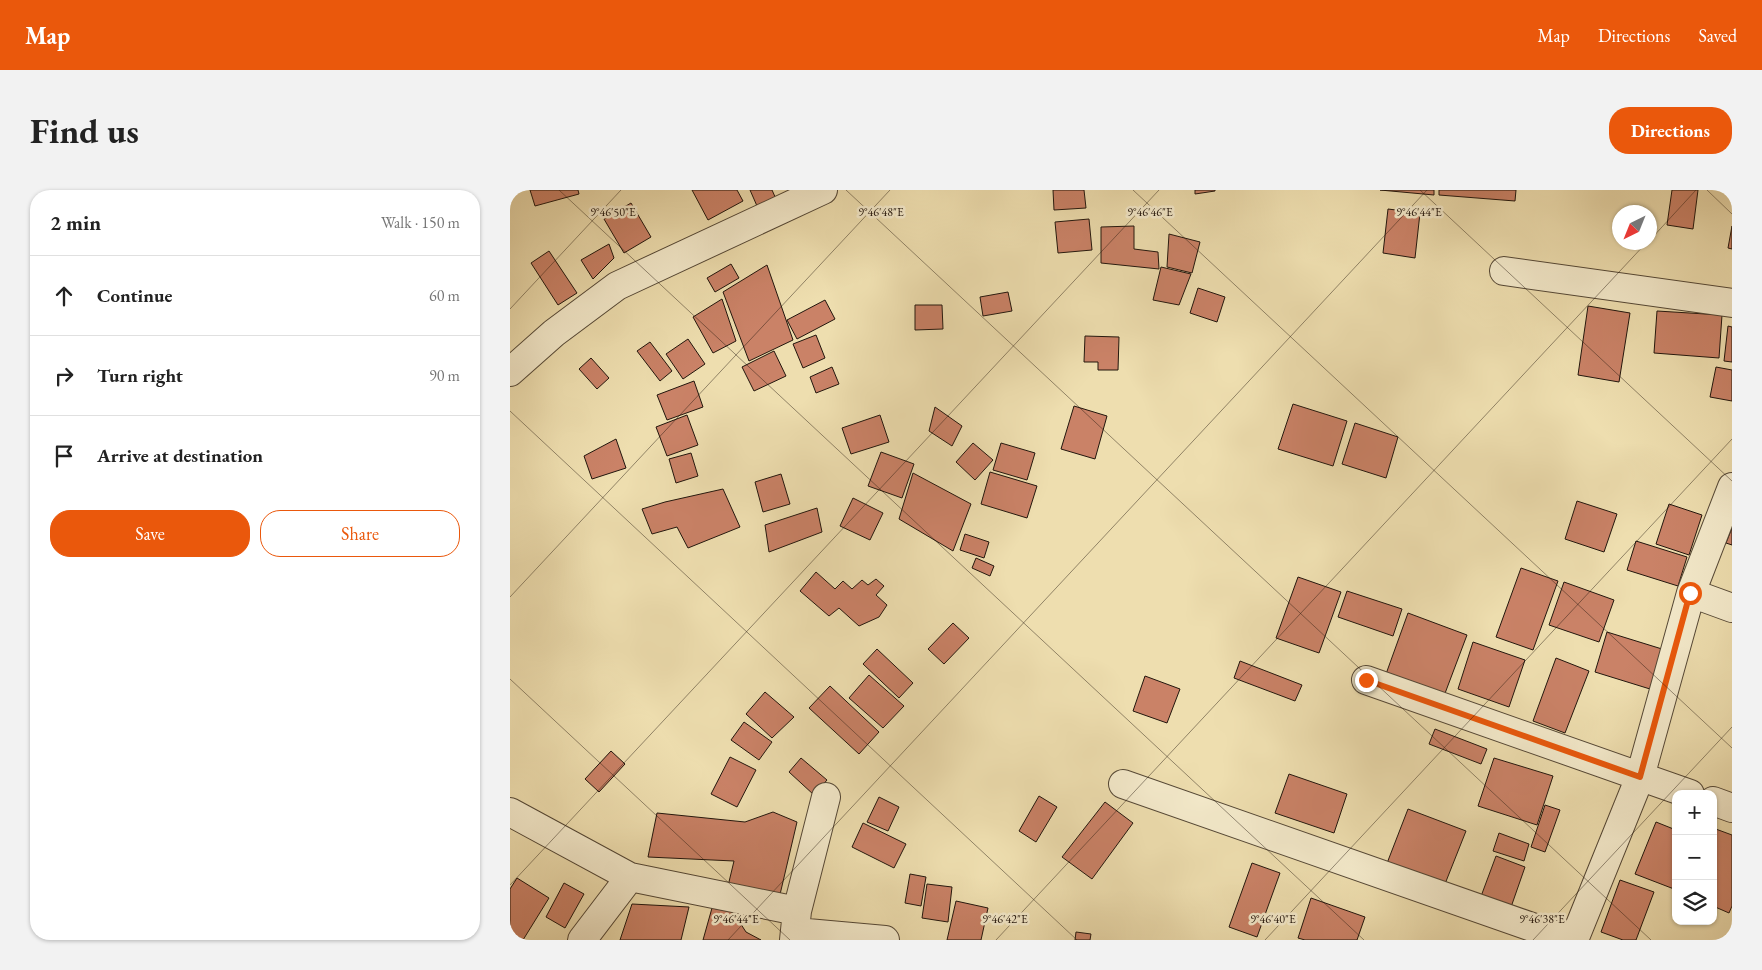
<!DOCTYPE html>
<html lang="en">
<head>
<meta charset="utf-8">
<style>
  body { margin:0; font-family:"EB Garamond",serif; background:#f2f2f2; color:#222 }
  .controls { position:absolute; right:15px; bottom:15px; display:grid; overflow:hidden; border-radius:10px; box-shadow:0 1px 4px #0004 }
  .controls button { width:45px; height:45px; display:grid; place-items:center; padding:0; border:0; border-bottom:1px solid #e0e0e0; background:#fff; color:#222; font:25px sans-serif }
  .compass { position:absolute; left:1102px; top:15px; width:45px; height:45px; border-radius:50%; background:#fff; box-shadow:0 1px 4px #0004; rotate:223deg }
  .stop { position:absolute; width:15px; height:15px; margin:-11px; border:4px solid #ea580c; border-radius:50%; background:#fff }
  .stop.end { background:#ea580c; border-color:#fff; box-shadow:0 1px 5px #0008 }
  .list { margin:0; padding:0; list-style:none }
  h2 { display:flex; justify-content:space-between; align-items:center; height:65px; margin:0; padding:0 20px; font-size:21px }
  h2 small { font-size:16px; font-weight:400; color:#767676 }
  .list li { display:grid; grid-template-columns:32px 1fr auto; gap:15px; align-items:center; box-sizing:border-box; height:80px; padding:0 20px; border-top:1px solid #e0e0e0 }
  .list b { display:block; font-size:19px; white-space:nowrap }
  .list em { font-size:16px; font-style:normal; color:#767676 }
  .actions { display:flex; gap:10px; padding:15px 20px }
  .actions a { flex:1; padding:11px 0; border:1px solid #ea580c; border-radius:20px; text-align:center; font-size:18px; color:#ea580c }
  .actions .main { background:#ea580c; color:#fff }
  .icon { flex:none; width:28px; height:28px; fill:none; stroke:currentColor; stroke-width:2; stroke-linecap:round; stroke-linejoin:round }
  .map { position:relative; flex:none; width:1222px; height:750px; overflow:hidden; border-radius:20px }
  header { display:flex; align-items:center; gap:30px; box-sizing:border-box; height:70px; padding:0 25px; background:#ea580c; color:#fff }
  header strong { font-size:24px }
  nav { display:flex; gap:28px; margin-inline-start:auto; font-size:18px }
  .intro { display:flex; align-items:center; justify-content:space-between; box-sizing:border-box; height:120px; padding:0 30px }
  h1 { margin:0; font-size:35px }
  .button { padding:12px 22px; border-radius:20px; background:#ea580c; color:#fff; font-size:18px; font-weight:700 }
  main { display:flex; gap:30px; padding:0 30px }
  aside { flex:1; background:#fff; border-radius:20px; box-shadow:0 1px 4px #0004 }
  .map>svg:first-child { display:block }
  .building { fill:#ca8267; stroke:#22160d }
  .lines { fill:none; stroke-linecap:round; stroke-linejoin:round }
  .minor-casing { stroke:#554836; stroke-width:30 }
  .minor { stroke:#f4eacb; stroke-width:28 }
  .route { stroke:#ea580c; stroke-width:6 }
  .ticks { fill:none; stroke:#22160d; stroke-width:1; stroke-opacity:0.45 }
  .ticks-label { font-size:12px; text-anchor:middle; fill:#22160d; stroke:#f4eacb; stroke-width:5; stroke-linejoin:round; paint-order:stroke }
</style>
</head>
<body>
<header>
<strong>Map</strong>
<nav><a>Map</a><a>Directions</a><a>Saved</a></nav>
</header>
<div class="intro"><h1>Find us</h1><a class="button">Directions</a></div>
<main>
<aside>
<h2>2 min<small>Walk · 150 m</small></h2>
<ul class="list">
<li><svg class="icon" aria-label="ahead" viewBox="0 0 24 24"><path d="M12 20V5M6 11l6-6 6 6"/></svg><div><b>Continue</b></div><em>60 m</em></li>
<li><svg class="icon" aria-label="right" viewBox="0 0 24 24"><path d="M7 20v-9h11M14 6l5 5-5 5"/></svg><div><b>Turn right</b></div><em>90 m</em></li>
<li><svg class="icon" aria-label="arrive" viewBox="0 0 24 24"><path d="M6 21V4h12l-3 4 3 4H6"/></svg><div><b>Arrive at destination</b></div></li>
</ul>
<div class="actions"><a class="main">Save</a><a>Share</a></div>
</aside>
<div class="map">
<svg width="1222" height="750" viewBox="0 0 1222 750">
  <rect width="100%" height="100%" fill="#eedeaf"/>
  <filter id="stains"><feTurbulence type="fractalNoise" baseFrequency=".004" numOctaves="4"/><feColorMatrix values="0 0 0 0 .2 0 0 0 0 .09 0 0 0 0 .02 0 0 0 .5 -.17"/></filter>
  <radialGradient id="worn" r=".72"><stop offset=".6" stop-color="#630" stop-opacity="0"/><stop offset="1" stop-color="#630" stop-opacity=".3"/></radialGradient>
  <path class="building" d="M20,0h48l1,4 -44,12z
    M182,0h45l6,11 -35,19z
    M240,0h22l4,9 -19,7z
    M543,0h31l2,18 -32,2z
    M685,0h20v1l-20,3z
    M870,0h54v5z
    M929,0h77l-1,11 -76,-6z
    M1162,0h26l-5,39 -26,-4z
    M121,13l20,34 -27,16 -20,-34z
    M878,19l32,4 -5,45 -32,-5z
    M579,29l3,31 -34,3 -3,-31z
    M624,36v23l24,3 1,17 -58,-6v-36z
    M1222,36v23l-4,-1z
    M659,44l31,8 -8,31 -25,-6z
    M99,54l5,14 -21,21 -12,-19z
    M39,61l28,42 -19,12 -27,-42z
    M221,74l8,14 -24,14 -8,-14z
    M257,75l26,75 -44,21 -26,-69z
    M651,77l30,7 -12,31 -26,-5z
    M688,98l27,9 -8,25 -27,-9z
    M498,102l4,19 -29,5 -3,-19z
    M212,109l14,42 -23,12 -20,-36z
    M315,110l10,19 -38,20 -10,-19z
    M405,115h27l1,24 -28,1z
    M1078,116l42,7 -11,69 -41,-7z
    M1147,121l65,4 -3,43 -65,-5z
    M1218,136l4,1v35l-8,-1z
    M306,145l9,23 -22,10 -10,-24z
    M575,146l34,1 -1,33h-20v-8h-14z
    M178,149l17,25 -22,15 -17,-25z
    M140,152l22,29 -12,10 -23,-30z
    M264,161l12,25 -32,15 -12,-24z
    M81,168l18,20 -12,11 -18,-20z
    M322,177l7,17 -23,9 -6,-16z
    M1206,177l16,3v31l-22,-4z
    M184,191l9,26 -36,13 -10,-25z
    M783,214l54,17 -14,45 -55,-17z
    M564,216l33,10 -12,43 -34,-10z
    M425,217l27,19 -10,20 -23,-15z
    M177,225l11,30 -31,11 -11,-29z
    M370,225l9,27 -38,12 -9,-26z
    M845,233l43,14 -12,41 -44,-14z
    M106,249l10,29 -34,11 -8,-23z
    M463,253l20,17 -18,20 -19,-18z
    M491,253l34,10 -8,27 -34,-10z
    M371,262l33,12 -12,34 -34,-12z
    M181,263l7,23 -22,7 -7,-24z
    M480,282l47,14 -10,32 -46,-14z
    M403,283l58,31 -18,47 -54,-32z
    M271,284l9,30 -27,8 -8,-30z
    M213,299l17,38 -52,21 -11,-21 -25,7 -10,-25 23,-7z
    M343,308l30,15 -13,27 -30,-14z
    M1067,311l40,13 -13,38 -39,-13z
    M1159,314l33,11 -13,40 -33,-11z
    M307,318l5,24 -53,20 -4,-27z
    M1222,338v17l-6,-2z
    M455,344l24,8 -5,16 -24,-8z
    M1126,351l51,16 -9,29 -51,-16z
    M466,368l18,8 -4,10 -18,-8z
    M1011,378l37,13 -25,69 -37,-13z
    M306,382l19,17 8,-8 9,8 10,-9 6,5 8,-6 8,7 -8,9 11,10 -8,12 -20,9 -20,-18 -10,8 -29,-25z
    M788,387l43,15 -22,61 -43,-15z
    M1054,392l50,18 -15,42 -50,-17z
    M837,401l55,18 -9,27 -55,-19z
    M898,423l59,22 -23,61 -58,-22z
    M443,433l16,15 -25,26 -16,-15z
    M1097,442l55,17 -12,40 -55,-17z
    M963,452l52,18 -16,47 -51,-18z
    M367,459l36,34 -14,15 -36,-34z
    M1046,468l33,13 -24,62 -32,-12z
    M730,471l62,24 -7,16 -61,-23z
    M359,485l35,31 -21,22 -34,-30z
    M635,486l35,13 -13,34 -34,-12z
    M320,496l49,46 -20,22 -50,-46z
    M255,502l29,25 -22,21 -26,-24z
    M234,532l28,20 -13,18 -28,-20z
    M925,539l52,20 -6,15 -52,-20z
    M101,561l14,13 -26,28 -14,-13z
    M220,567l26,13 -19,37 -26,-13z
    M291,568l26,22 -13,15 -25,-23z
    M984,568l59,18 -16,49 -59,-19z
    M779,584l58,20 -13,39 -59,-20z
    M529,606l18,11 -21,35 -17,-11z
    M369,607l20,10 -11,24 -21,-9z
    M595,612l28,21 -41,56 -30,-22z
    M1035,615l15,5 -15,42 -14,-5z
    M898,619l58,22 -25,63 -57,-23z
    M263,622l24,10 -19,81 -50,-17 6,-25 -86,-4 9,-44 88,9z
    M1146,632l20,8v53l-2,6 -39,-15z
    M353,633l43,21 -12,24 -42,-21z
    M1203,638l19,7v71l-3,7 -16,-7z
    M989,643l30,11 -5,17 -31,-10z
    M986,666l29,11 -15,43 -30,-11z
    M742,673l28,10 -23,64 -28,-10z
    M400,684l16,3 -5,29 -16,-3z
    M7,688l32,20 -26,42 -13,-8v-43z
    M1110,690l34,12 -18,48h-13l-22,-8z
    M54,693l20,11 -19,34 -19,-11z
    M417,694l25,3 -4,35 -26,-4z
    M801,708l54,19 -8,23h-52l-7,-2z
    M446,711l32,7 -7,32h-34z
    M122,714l57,3 -8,33h-61z
    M202,718l21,4 13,20 15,8h-58z
    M566,742l15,2 -1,6h-15z"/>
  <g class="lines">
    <g class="minor-casing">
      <path id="minor" d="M994,81l228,32
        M0,182l44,-39 63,-47 206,-96
        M1181,403l41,15
        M856,490l324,114
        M613,594l446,156
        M1203,611l19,7
        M0,622l120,65 167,34
        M286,742l89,8
        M72,750l48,-63
        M284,750l3,-29 29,-114
        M1064,750l66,-163 51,-184 41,-106"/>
    </g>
    <use href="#minor" class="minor"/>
  </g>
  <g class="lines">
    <path class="route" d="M856,490l274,97 50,-184"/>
  </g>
  <path class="ticks" d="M49,0l805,750M336,0l805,750M623,0l599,558M910,0l312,291M1197,0l25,24M1140,50l46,-50M0,119l111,-119M0,221l567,529M0,407l380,-407M0,489l280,261M0,695l649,-695M218,750l699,-750M486,750l651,-698M755,750l467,-501M1023,750l199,-213"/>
  <g class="ticks-label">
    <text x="103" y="26">9°46'50"E</text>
    <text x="371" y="26">9°46'48"E</text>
    <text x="640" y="26">9°46'46"E</text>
    <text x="909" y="26">9°46'44"E</text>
    <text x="226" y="733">9°46'44"E</text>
    <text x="495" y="733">9°46'42"E</text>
    <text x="763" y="733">9°46'40"E</text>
    <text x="1032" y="733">9°46'38"E</text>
  </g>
  <rect width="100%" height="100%" filter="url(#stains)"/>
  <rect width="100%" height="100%" fill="url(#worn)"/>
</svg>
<div class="controls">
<button>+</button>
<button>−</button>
<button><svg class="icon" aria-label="layers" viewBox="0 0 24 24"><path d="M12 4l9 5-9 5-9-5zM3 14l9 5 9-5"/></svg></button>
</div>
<svg class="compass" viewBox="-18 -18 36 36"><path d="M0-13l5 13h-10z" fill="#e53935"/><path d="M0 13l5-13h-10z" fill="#767676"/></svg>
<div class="stop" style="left:1180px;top:403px"></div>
<div class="stop end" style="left:856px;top:490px"></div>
</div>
</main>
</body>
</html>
